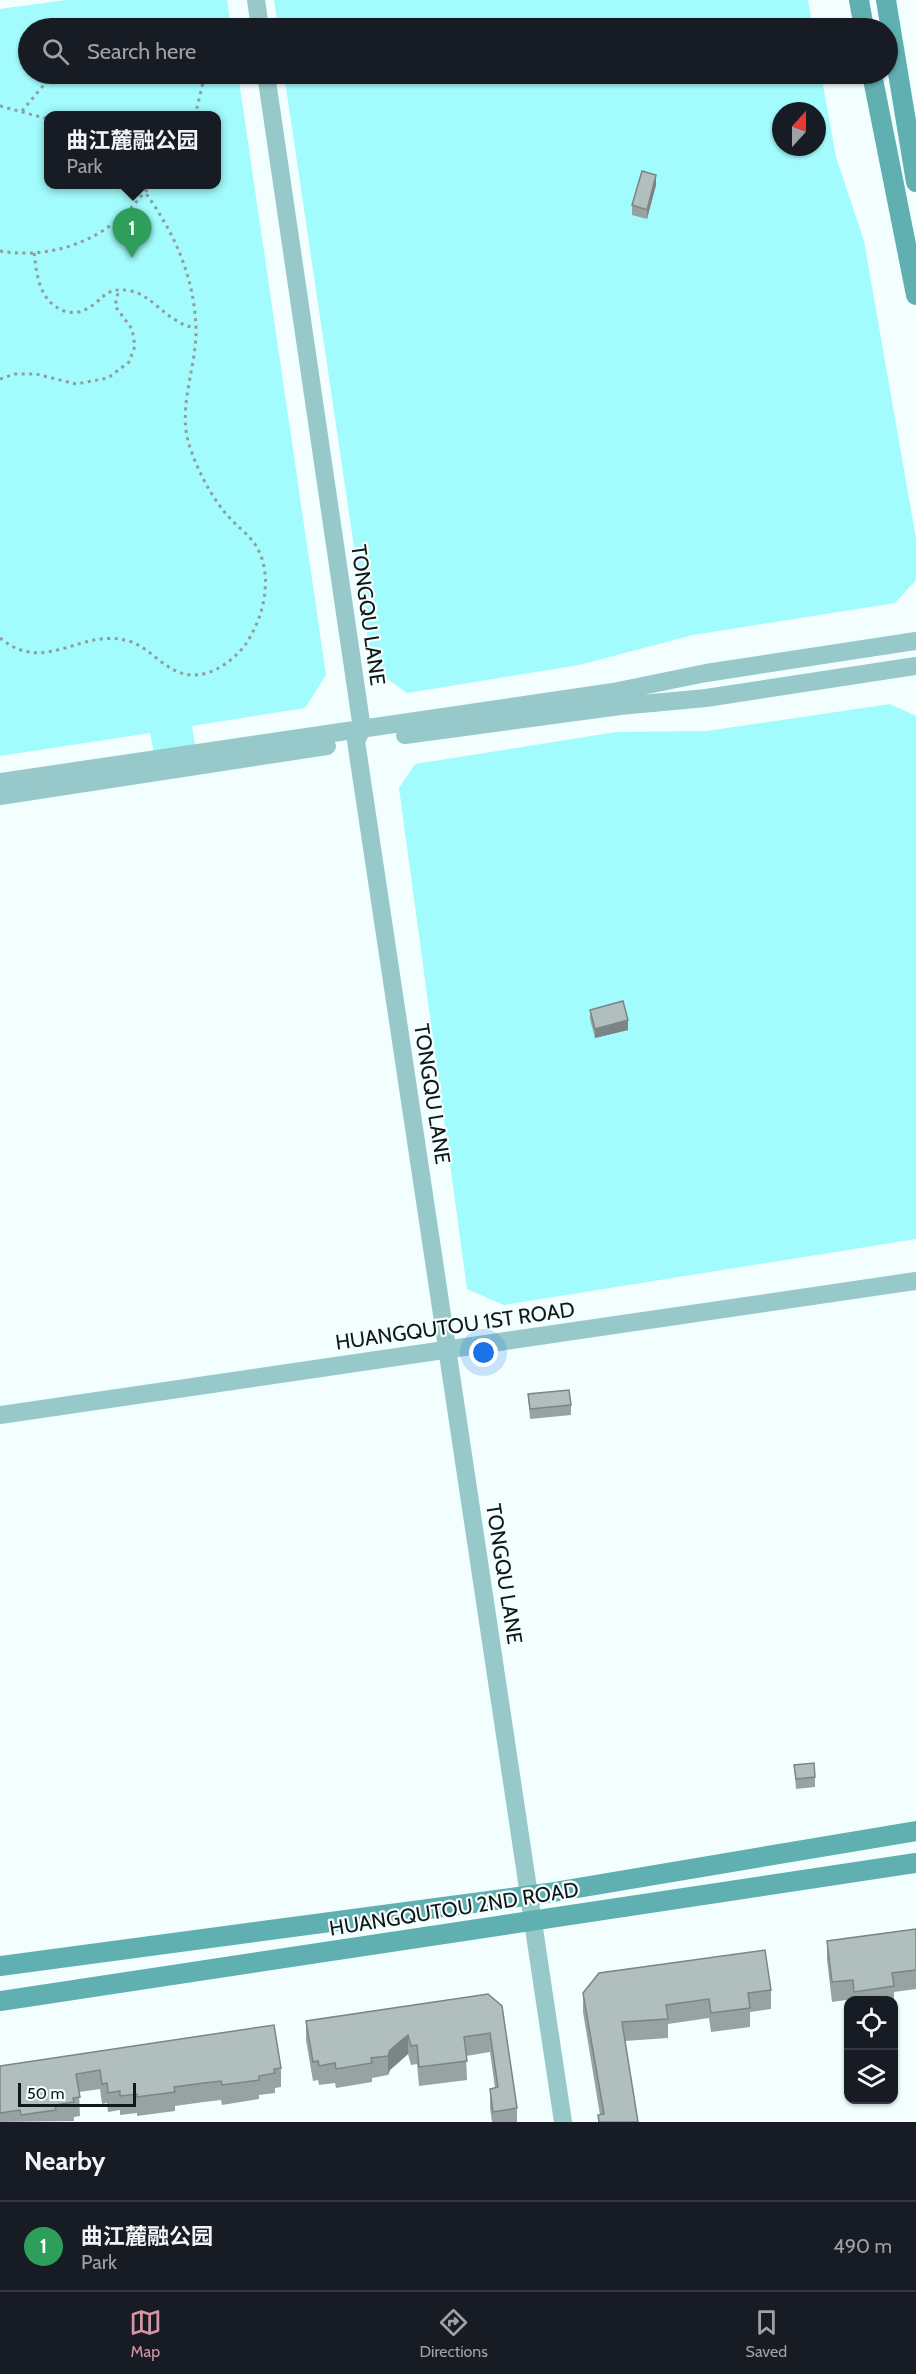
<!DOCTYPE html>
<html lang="en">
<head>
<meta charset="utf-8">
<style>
  body { margin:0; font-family:Cabin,"Noto Sans SC",sans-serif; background:#20242c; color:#f1f3f6 }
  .controls { position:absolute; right:18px; bottom:18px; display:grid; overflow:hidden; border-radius:12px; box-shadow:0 2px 4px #0004 }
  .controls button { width:54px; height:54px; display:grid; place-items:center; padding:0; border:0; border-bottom:2px solid #363941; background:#171b24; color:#f1f3f6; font:30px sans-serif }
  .compass { position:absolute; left:772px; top:102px; width:54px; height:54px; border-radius:50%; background:#171b24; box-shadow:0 2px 4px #0004; rotate:21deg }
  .scale { position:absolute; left:18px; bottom:15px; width:118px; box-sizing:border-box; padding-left:6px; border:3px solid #121717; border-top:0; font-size:16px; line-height:21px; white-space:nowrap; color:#121717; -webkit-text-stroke:4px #f3feff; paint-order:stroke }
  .you { position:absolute; left:484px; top:1353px; width:21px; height:21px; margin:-15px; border:4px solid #fff; border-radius:50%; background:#1a73e8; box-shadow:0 0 0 9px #1a73e833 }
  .badge { display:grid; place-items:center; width:39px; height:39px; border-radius:50%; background:#d594a2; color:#fff; font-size:20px; font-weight:700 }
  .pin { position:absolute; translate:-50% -50px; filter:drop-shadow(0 2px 3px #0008) }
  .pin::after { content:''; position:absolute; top:32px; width:21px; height:18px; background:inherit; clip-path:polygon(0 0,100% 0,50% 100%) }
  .popup { position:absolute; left:44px; top:111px; width:177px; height:78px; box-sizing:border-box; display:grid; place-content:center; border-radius:12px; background:#171b24; filter:drop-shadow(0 2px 4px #0005); font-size:20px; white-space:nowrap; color:#9ea1a6 }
  .popup b { font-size:22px; color:#f1f3f6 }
  .popup::after { content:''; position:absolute; left:50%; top:100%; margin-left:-12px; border:12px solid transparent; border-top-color:#171b24 }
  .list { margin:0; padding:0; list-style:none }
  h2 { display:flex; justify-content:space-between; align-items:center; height:78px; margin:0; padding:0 24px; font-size:26px }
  h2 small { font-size:20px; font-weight:400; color:#9ea1a6 }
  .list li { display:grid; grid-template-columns:39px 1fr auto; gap:18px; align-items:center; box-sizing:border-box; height:90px; padding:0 24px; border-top:2px solid #363941 }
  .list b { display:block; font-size:22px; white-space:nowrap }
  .list p { margin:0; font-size:20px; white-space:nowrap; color:#9ea1a6 }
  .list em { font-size:20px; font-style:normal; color:#9ea1a6 }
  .icon { flex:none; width:33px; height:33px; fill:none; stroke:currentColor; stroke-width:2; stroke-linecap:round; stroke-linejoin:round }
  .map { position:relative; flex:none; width:916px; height:2122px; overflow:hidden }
  .search { position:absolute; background:#171b24; box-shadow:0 2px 4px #0004; left:18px; right:18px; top:18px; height:66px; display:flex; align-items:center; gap:15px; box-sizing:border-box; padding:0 21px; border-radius:33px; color:#9ea1a6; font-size:22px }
  .sheet { height:168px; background:#171b24 }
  nav { display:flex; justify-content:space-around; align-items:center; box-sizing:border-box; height:84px; border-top:2px solid #363941; background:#171b24; font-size:16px; color:#9ea1a6 }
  nav a { display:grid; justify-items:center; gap:3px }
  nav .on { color:#d594a2 }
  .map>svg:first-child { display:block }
  .green { fill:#a2fbfd; fill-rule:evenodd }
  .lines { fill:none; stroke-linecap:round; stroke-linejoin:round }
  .path { stroke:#939b9c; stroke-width:3; stroke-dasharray:3 4.5; stroke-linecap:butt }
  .tertiary { stroke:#97c9ca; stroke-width:18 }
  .secondary { stroke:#60afb1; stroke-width:20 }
  .wall { fill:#97a3a3 }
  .shaded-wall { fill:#7b8585 }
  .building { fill:#b0bebe; stroke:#7b8585; stroke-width:1.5 }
  .labels { text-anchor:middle; stroke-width:4.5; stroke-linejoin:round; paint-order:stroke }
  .street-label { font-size:21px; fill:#121717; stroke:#f3feff }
</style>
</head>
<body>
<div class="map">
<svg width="916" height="2122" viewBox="0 0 916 2122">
  <rect width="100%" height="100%" fill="#f3feff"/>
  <path class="green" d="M66,0h161l4,28h-203v46h210l88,601 -21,33 -113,18 4,25 -41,7 -5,-25 -150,23v-747zM48,116h168v68h-168z
    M274,0h534l5,28h-535z
    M284,74h537l15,83 28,84 52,298v41l-21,23 -202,32 -114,30 -172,28 -35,-25zM781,111h36v36h-36z
    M890,704l26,12v523l-412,66 -37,-16 -68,-501 16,-24 201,-32 91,-1z"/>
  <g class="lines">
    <path class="path" d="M113,28c25,-13 50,-9 75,0
      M0,106l48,13
      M22,111l31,-37
      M195,116l10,-42
      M0,251c47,8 94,-7 128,-40 9,-9 15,-19 26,-27
      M34,253c3,23 5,48 30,58 5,2 14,2 18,0 21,-8 21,-26 49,-20 23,5 35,31 64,37
      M0,379l15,-5h21l40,10 32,-6 21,-16 6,-16 -3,-17 -17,-23 4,-17
      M0,638c46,38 80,-11 129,3 23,7 37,33 63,34 20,1 41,-14 53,-30 20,-28 31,-77 6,-106 -9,-10 -20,-18 -28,-29 -15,-19 -28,-45 -35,-69 -9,-36 7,-71 8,-107 0,-57 -23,-105 -57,-150"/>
    <path class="tertiary" d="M256,0l4,28
      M266,74l96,655 -6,12 207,1381
      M405,735l215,-29 86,-8 210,-32
      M0,782l613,-90 93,-19 210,-32
      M0,796l327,-50
      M0,1415l916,-134"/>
    <path class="secondary" d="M859,0l5,28
      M886,0l30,182
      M872,74l44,221
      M0,1966l548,-73 368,-62
      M0,2001l916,-138"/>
  </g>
  <path class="wall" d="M656,185l-9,34 -15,-4v-10z
    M590,1010l38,20 -33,8 -5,-19z
    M528,1394l43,11v10l-41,4z
    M794,1765l21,12v10l-19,2z
    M916,1929v60l-22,3v13v-4h-41v-2l-21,3 -5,-42v-19z
    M771,1990v19l-21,3v15l-39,5 -2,-14 -41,6v14l-43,3 13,81h-40v-7h2l-17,-103v-19z
    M488,1994l29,114v14h-25l-2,-14v-19l5,-1 -5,-36 -24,4 1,24 -48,6 -2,-22 -6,1 -3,-11 -18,16 -2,5 -16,3v4l-36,6 -1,-5 -16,2 -1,-5 -5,1 -7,-41v-19z
    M0,2066l281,2v19l-6,1v5l-16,2v4l-37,6 -1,-5 -17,2 -29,4v5l-38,5v-3l-17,2v-5l-12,2 -1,-9 -5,1 -2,-15 -21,3 1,24 -6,1v4l-74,1z"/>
  <path class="shaded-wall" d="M656,175v10l-9,34v-9z
    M628,1020v10l-33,8v-9z
    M408,2035v19l-18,16 -2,5v-19l2,-6z"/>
  <path class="building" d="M642,171l14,4 -9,35 -15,-5z
    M623,1001l5,19 -33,9 -5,-19z
    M569,1390l2,15 -41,4 -2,-15z
    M814,1763l1,14 -19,2 -2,-14z
    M916,1929v41l-24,3 2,13 -40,6 -1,-12 -21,2 -5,-41z
    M765,1950l6,40 -23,3 2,15 -39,5 -2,-14 -43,6 2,14 -46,3 16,100h-39l-1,-7 6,-1 -21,-121 16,-20z
    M488,1994l14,12 15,102 -24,4 -3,-23 8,-2 -8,-54 -26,4 3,24 -48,6 -2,-22 -6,1 -3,-11 -18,15 -2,6 -17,2 1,5 -36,6 -1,-6 -16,3 -1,-5 -5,1 -7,-41z
    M274,2025l7,43 -7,1 1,4 -16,3v4l-37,5 -1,-4 -17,2 -30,4 1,5 -38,5v-3l-17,2v-5l-12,2 -1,-10 -5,1 -2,-14 -24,4 4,23 -7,1 1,4 -19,3 1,5 -35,5 -1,-5 -20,3v-47z"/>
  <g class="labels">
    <g class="street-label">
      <text transform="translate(368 615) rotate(82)" y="7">TONGQU LANE</text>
      <text transform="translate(432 1094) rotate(81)" y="7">TONGQU LANE</text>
      <text transform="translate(455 1326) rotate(-8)" y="7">HUANGQUTOU 1ST ROAD</text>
      <text transform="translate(504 1574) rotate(81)" y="7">TONGQU LANE</text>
      <text transform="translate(454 1909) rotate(-9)" y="7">HUANGQUTOU 2ND ROAD</text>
    </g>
  </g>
</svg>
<div class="controls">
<button><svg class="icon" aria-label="locate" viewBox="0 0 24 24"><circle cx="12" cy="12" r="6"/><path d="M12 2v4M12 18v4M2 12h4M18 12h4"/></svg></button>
<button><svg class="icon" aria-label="layers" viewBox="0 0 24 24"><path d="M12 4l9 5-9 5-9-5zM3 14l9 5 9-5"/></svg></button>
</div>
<svg class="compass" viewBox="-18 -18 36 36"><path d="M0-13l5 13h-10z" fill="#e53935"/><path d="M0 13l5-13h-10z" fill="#9ea1a6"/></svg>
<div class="scale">50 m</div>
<div class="you"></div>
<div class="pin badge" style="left:132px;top:258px;background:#2e9e5b">1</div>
<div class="popup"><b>曲江麓融公园</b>Park</div>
<div class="search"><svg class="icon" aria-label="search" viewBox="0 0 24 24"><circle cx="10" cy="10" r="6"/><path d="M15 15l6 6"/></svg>Search here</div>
</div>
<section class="sheet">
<h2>Nearby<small></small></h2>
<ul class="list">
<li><span class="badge" style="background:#2e9e5b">1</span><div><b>曲江麓融公园</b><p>Park</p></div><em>490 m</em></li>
</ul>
</section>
<nav>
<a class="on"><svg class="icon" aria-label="map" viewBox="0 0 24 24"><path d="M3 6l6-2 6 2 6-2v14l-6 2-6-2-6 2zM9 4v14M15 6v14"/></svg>Map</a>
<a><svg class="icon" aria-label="directions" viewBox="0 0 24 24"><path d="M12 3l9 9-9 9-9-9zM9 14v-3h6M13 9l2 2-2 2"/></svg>Directions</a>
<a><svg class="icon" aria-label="saved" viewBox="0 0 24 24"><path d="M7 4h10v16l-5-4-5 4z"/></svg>Saved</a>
</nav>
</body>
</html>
